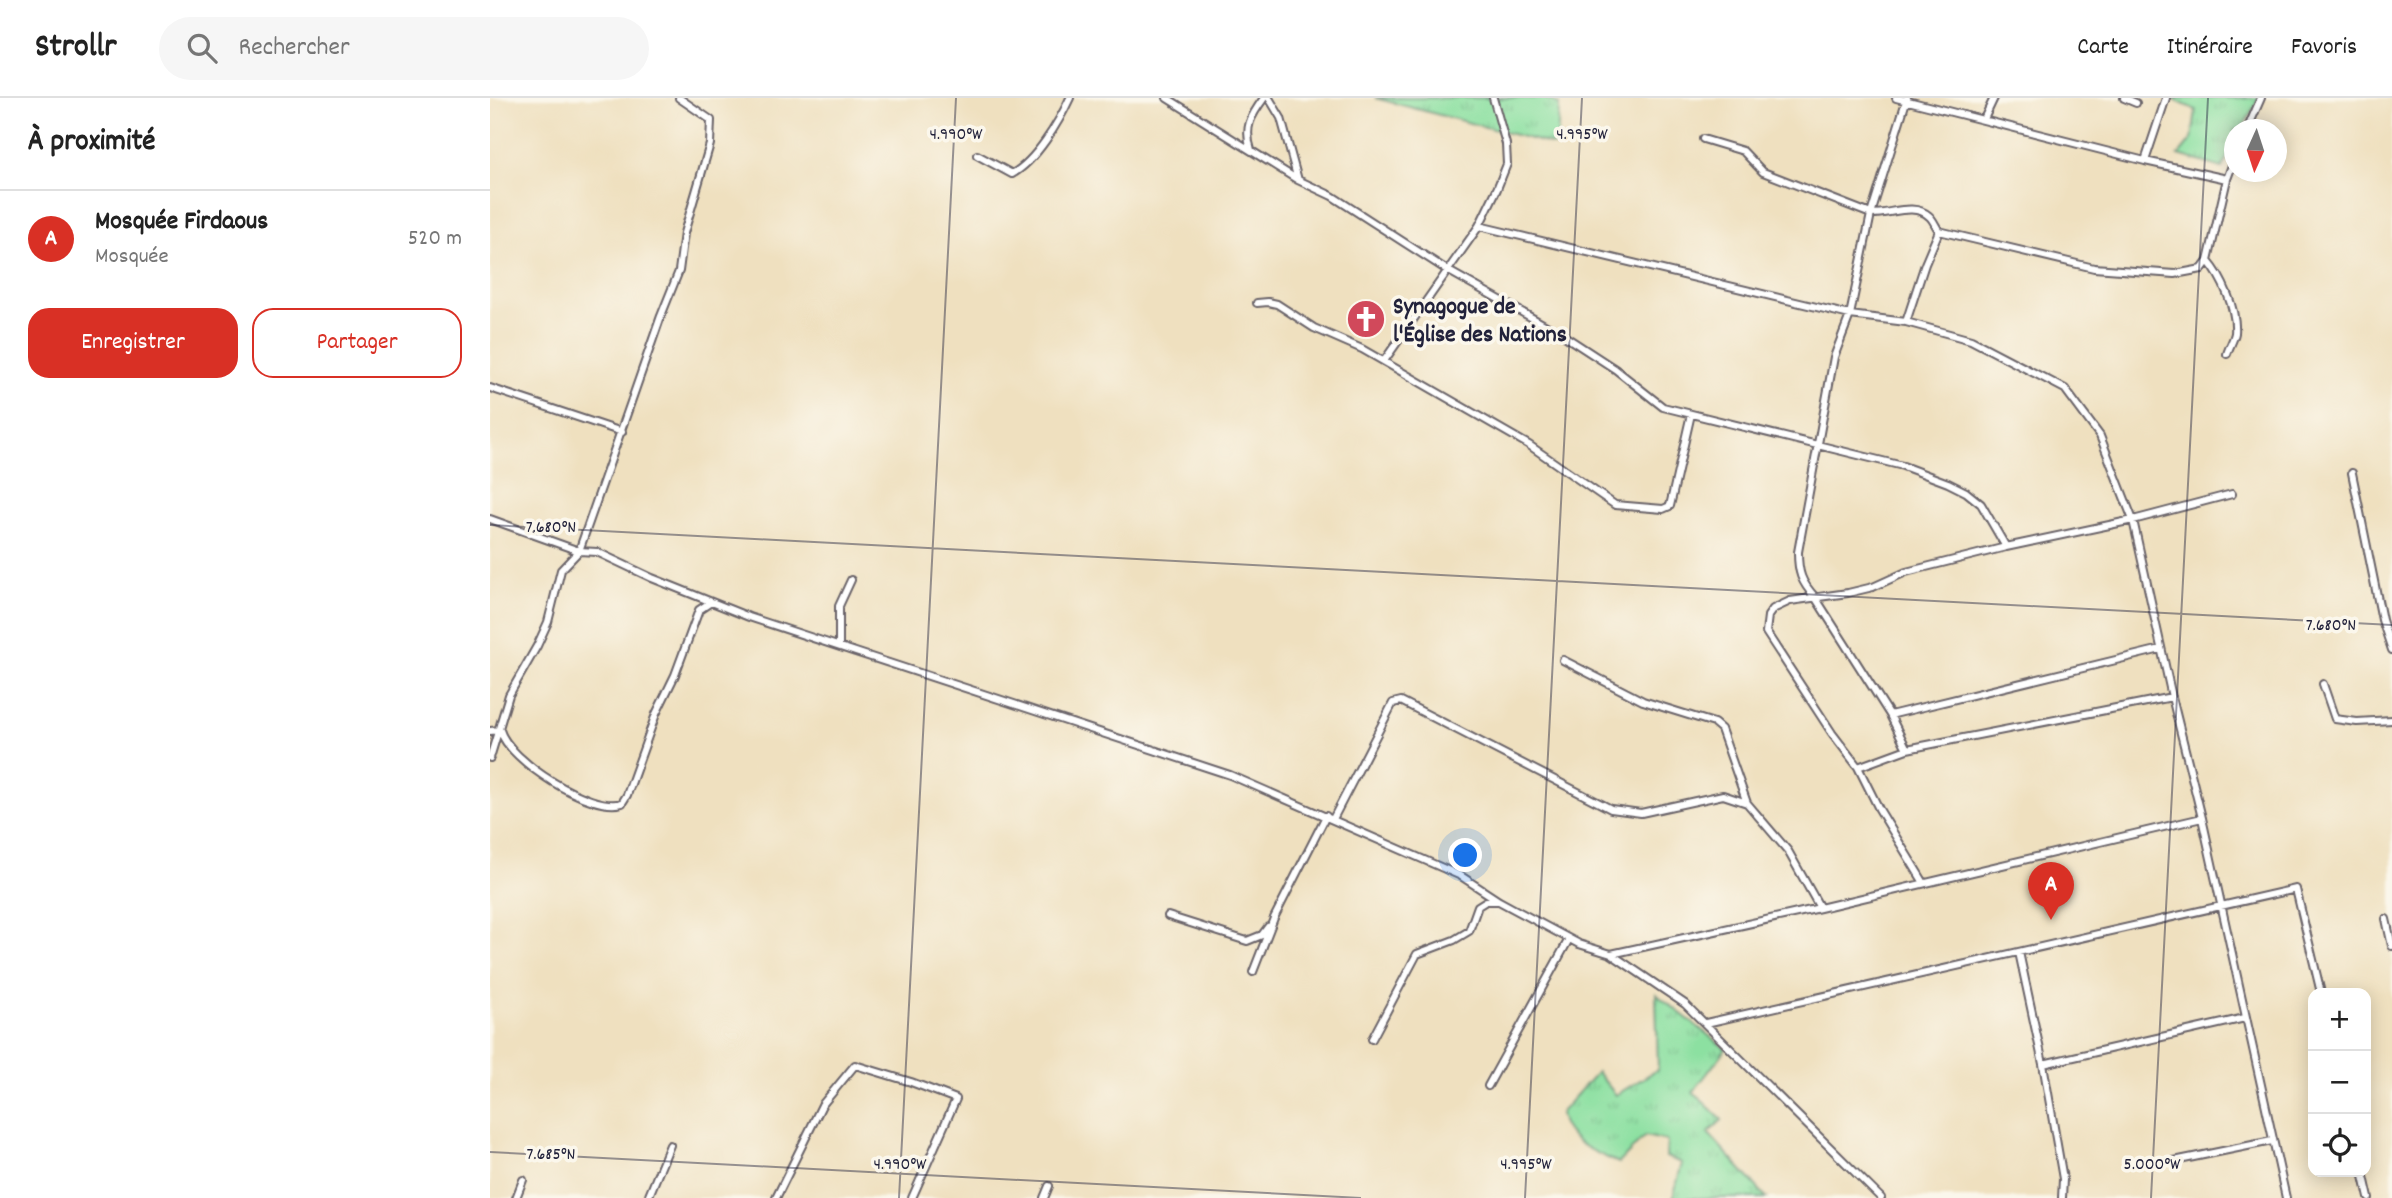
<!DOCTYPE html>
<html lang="fr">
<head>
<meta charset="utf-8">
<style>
  body { margin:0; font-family:Dekko,sans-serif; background:#f6f6f6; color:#222 }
  .controls { position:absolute; right:21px; bottom:21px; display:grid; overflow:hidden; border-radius:14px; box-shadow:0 4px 18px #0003 }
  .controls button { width:63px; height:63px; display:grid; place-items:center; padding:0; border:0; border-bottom:2px solid #e0e0e0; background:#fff; color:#222; font:35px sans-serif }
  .compass { position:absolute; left:1734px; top:21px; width:63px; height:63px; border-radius:50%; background:#fff; box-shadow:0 4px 18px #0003; rotate:183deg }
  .you { position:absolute; left:976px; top:758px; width:24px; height:24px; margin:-18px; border:5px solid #fff; border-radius:50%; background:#1a73e8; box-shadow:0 0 0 10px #1a73e833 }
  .badge { display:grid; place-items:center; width:46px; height:46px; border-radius:50%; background:#d93025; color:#fff; font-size:23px; font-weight:700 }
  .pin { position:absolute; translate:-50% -58px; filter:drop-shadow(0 2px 4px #0008) }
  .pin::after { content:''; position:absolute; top:37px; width:24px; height:21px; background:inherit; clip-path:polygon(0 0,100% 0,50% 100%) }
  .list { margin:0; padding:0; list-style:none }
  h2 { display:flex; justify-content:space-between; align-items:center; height:91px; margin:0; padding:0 28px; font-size:30px }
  h2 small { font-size:23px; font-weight:400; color:#767676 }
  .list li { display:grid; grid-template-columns:46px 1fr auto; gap:21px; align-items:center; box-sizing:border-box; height:98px; padding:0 28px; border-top:2px solid #e0e0e0 }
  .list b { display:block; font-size:26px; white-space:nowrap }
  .list p { margin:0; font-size:23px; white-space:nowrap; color:#767676 }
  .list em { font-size:23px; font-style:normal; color:#767676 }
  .actions { display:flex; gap:14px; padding:21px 28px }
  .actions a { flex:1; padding:16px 0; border:2px solid #d93025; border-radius:21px; text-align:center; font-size:24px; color:#d93025 }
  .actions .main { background:#d93025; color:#fff }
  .icon { flex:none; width:38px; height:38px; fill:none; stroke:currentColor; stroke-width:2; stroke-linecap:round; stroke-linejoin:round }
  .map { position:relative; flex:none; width:1902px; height:1100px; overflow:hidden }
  header { display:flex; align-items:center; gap:42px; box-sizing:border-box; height:98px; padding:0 35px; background:#fff; border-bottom:2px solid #e0e0e0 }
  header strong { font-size:33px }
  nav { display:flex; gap:38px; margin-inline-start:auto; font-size:24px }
  .search { width:490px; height:63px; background:#f6f6f6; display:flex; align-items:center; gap:18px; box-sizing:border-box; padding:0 24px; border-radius:38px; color:#767676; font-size:26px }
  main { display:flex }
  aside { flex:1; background:#fff }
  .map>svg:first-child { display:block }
  .grass { fill:url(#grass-tufts); stroke:#57816e; stroke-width:2 }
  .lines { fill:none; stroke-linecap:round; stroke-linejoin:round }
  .minor-casing { stroke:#6a6469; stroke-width:10 }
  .minor { stroke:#fff; stroke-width:6 }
  .ticks { fill:none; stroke:#22223b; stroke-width:2; stroke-opacity:0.45 }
  .labels { text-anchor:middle; stroke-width:7; stroke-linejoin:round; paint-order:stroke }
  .poi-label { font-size:24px; font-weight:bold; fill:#22223b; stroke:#fbf7ec; text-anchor:start }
  .ticks-label { font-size:18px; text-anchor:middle; fill:#22223b; stroke:#fbf7ec; stroke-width:7; stroke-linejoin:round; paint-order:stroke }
</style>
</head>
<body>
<header>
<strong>Strollr</strong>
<div class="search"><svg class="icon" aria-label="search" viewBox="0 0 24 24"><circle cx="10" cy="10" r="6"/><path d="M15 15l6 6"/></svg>Rechercher</div>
<nav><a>Carte</a><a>Itinéraire</a><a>Favoris</a></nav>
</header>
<main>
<aside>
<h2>À proximité<small></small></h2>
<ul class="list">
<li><span class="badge">A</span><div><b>Mosquée Firdaous</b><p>Mosquée</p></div><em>520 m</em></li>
</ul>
<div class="actions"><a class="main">Enregistrer</a><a>Partager</a></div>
</aside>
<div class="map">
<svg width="1902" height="1100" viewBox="0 0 1902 1100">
  <defs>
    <pattern id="grass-tufts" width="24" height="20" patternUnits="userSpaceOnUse" patternTransform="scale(1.75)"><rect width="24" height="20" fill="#8ce0a1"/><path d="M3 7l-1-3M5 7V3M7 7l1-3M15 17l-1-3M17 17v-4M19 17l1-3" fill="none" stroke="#78c08c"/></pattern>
  </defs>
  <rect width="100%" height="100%" fill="#fbf7ec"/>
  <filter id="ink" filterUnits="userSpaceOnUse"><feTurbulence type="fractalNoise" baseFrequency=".0143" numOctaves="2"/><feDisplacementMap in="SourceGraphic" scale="14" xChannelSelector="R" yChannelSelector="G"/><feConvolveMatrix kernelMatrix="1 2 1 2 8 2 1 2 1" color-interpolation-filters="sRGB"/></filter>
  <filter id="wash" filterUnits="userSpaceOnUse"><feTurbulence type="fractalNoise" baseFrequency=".00686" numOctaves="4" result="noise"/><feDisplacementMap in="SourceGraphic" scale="28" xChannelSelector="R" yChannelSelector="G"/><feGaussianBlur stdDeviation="1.57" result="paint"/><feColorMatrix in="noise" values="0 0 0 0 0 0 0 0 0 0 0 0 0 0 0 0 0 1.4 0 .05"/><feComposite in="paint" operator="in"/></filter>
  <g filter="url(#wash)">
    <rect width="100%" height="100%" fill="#efe0bf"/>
    <path class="grass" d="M885,0h169l15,6 -2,42z
      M1769,0l-17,31 -8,1v14l-12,24 -43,-13 13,-16 4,-29 -26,-12z
      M1166,896l70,55 -33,43 29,28 -14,13 59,65h-94l9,-35 -16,-6 1,-16 -22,-5 -26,27c-23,-10 -56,-22 -59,-50l37,-41 19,23 42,-26z"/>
  </g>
  <g filter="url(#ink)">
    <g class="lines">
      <g class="minor-casing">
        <path id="minor" d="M677,0l131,82 34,16 115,74 119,67 49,32 48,38 240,59 45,17 18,9 15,12 25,43
          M779,0l12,20 17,62
          M1406,0l249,63 82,18
          M1417,0l-36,116 -21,101 -16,42 -36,195c0,20 3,30 17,45l75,118 17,34
          M1634,0l12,5
          M1494,21l10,-21
          M1757,32l14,-32
          M1213,41l40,12 20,21 108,42c18,1 43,-12 58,2 4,3 7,11 10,15l155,37 81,6 27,-5 6,-8 19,-82 7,-19
          M761,52c-7,-22 -1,-33 13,-52
          M487,57l35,19c24,-13 47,-52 58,-76
          M1655,63l21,-63
          M989,128l371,89 56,7 65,18 94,49 35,47 33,84 39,177 30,121 84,380
          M1718,163c14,16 29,49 27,72 -1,6 -6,14 -8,21
          M767,205l11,-1 9,2 37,24 48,21 167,96 86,60 48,4 7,-3 21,-92
          M1416,224l19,-58 14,-33
          M894,263l95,-135 18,-37 10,-25 -1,-20 -13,-46
          M0,290l132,44
          M1862,375l30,147 10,30
          M0,421l89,32 18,1 55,26 97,39 481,158 231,101 38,25 80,43 32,10 74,50 196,194
          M349,548v-40l12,-26
          M1073,562l80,41 71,22 7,6 26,74
          M1833,586l12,35 22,3 35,-2
          M1400,617l271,-66
          M0,633l10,-1c9,31 91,83 122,73l5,-8 29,-81 19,-39 24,-65 12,-8
          M0,660l19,-63 28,-49 11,-24 13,-52 18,-19 82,-235 18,-45 5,-38 26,-89 1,-24 -32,-22
          M1368,669l49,-18 265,-52
          M843,721l60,-116 8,-2 210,108 30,4 82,-18 24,8 41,48 32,57
          M1434,785l-45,-74 -21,-42 -26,-34 -66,-101 2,-16 5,-7 17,-8 58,-8 25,-6 33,-15 100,-25 127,-27 99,-26
          M678,818l79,25 15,-6 6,-8
          M1896,821l6,27
          M1529,854l24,112 20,115 -1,19
          M1121,856l209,-46 382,-90
          M763,874l21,-54 52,-102
          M1216,925l590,-134 25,104
          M882,941l45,-85 37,-14 15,-9 9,-25 8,-5h12
          M1553,966l202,-46
          M998,988l81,-147
          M1684,1063l98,-20
          M1873,1074l6,26
          M26,1100l7,-18
          M158,1100l22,-53
          M286,1100l46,-93 33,-40 56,17 45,17 -44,99
          M554,1100l5,-12"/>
      </g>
      <use href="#minor" class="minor"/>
    </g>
  </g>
  <path class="ticks" d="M0,427l1902,100M0,1054l871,46M409,1100l57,-1100M1035,1100l57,-1100M1661,1100l57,-1100"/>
  <defs>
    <g id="church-disc" transform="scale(2.0125)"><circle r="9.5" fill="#d1495b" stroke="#fbf7ec"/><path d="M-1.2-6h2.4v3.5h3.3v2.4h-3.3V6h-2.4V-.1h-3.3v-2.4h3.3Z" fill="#fff"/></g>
  </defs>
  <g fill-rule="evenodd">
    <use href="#church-disc" x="876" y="221"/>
  </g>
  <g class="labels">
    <g class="poi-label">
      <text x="903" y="215">Synagogue de<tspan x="903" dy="28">l'Église des Nations</tspan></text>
    </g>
  </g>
  <g class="ticks-label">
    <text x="466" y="41">4.990°W</text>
    <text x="1092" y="41">4.995°W</text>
    <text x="61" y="434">7.680°N</text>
    <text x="1841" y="532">7.680°N</text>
    <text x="61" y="1061">7.685°N</text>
    <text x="410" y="1071">4.990°W</text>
    <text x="1036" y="1071">4.995°W</text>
    <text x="1662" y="1071">5.000°W</text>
  </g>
</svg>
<div class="controls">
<button>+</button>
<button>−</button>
<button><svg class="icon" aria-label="locate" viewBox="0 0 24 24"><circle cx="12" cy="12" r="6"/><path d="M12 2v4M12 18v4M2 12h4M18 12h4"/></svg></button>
</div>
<svg class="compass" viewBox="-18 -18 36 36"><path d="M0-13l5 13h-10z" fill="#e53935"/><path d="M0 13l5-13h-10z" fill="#767676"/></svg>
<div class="you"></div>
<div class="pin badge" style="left:1561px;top:822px">A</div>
</div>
</main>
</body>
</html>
